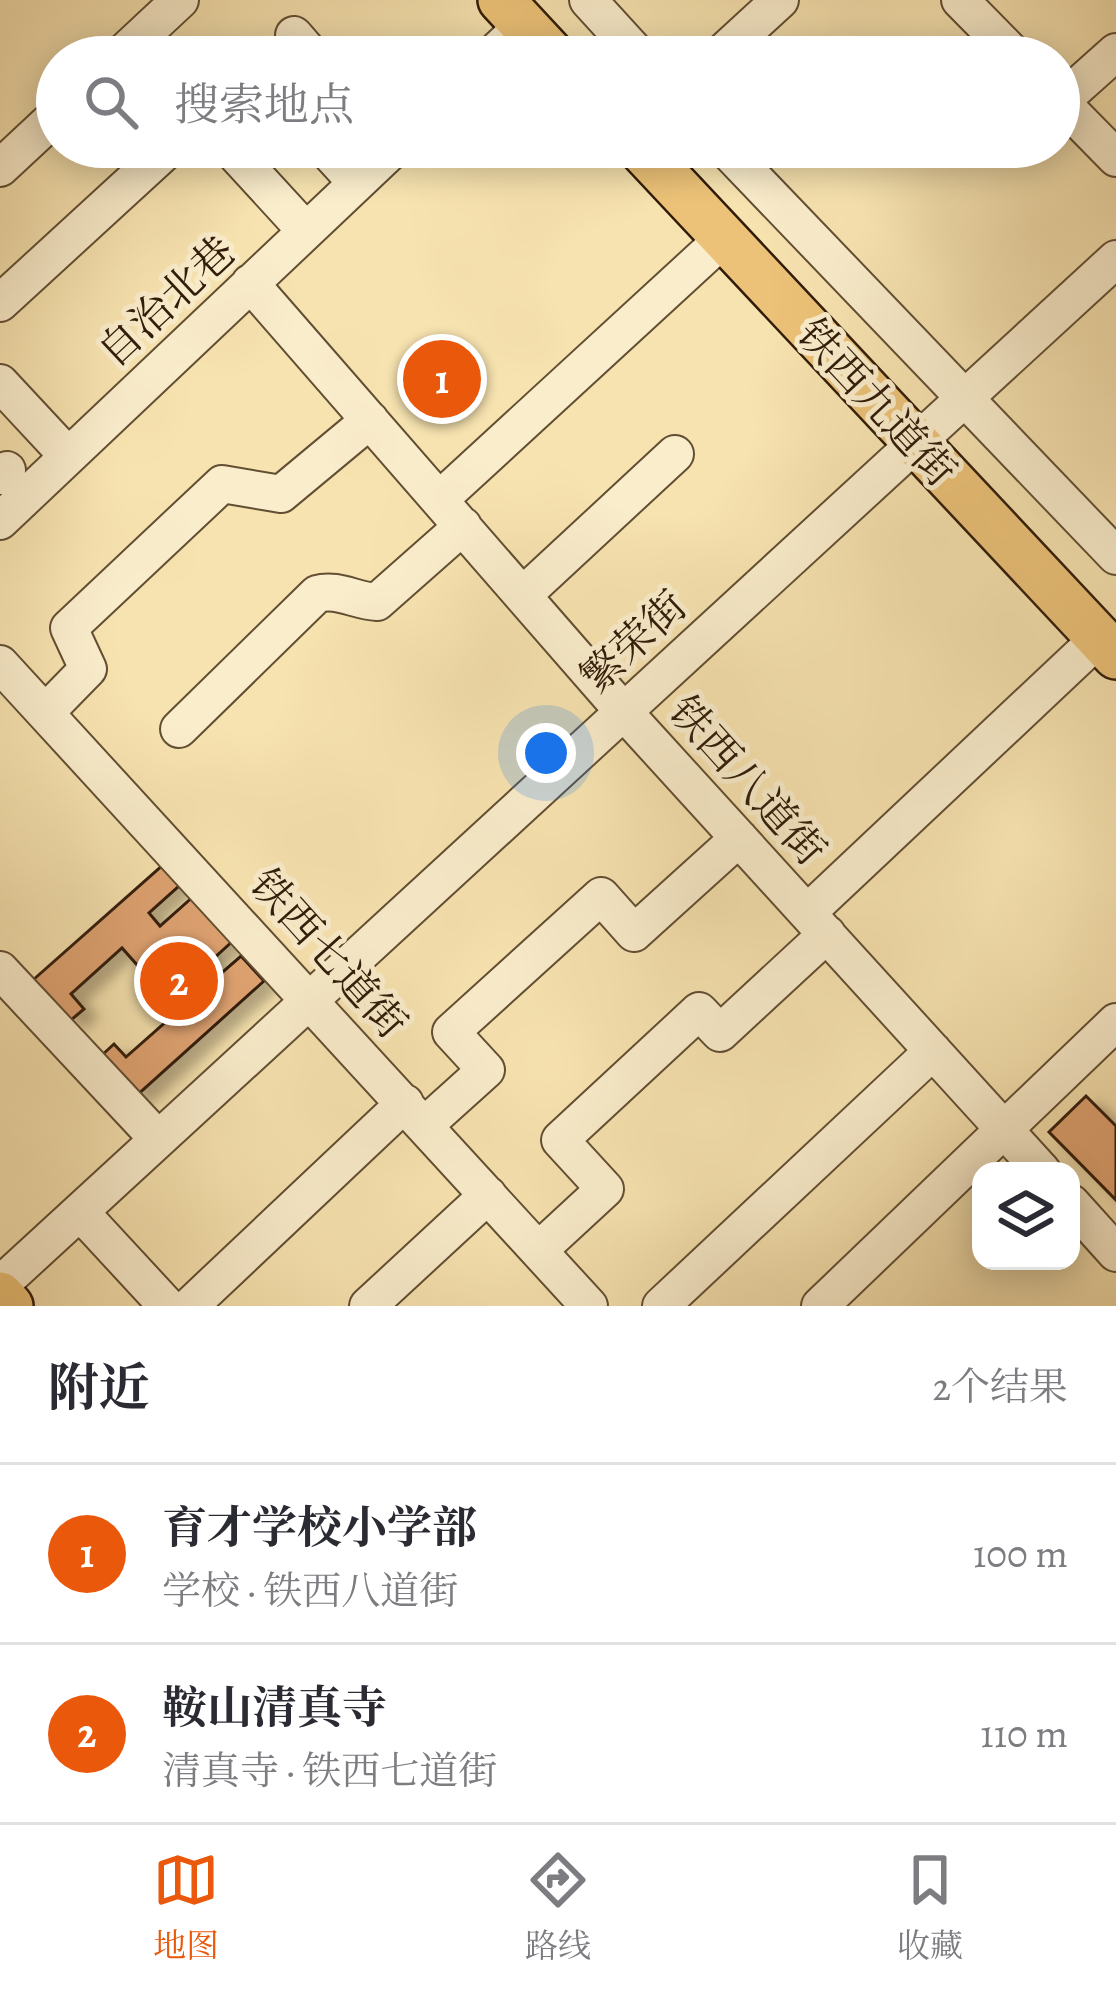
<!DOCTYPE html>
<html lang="zh">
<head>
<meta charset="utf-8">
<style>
  body { margin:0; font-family:Alegreya,"Noto Serif SC",serif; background:#f2f2f3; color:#2b2b33 }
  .controls { position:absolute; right:36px; bottom:36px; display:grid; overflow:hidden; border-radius:24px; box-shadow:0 6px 30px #0003 }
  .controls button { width:108px; height:108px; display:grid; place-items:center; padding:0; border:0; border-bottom:3px solid #e1e1e2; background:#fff; color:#2b2b33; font:60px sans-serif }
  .you { position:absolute; left:546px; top:753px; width:42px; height:42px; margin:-30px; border:9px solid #fff; border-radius:50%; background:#1a73e8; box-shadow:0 0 0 18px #1a73e833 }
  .badge { display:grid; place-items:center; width:78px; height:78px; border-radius:50%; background:#ea580c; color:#fff; font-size:39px; font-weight:700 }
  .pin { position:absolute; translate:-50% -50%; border:6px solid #fff; box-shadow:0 3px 12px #0006 }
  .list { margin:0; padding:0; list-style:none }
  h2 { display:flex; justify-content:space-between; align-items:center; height:156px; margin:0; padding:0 48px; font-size:51px }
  h2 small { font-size:39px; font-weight:400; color:#7c7c81 }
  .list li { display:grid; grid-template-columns:78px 1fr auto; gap:36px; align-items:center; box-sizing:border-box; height:180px; padding:0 48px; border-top:3px solid #e1e1e2 }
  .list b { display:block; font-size:45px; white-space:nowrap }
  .list p { margin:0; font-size:39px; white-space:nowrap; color:#7c7c81 }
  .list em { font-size:39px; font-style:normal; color:#7c7c81 }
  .icon { flex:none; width:66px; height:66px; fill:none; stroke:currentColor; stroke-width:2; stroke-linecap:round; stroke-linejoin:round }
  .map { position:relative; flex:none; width:1116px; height:1306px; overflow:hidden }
  .search { position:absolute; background:#fff; box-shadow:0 6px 30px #0003; left:36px; right:36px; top:36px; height:132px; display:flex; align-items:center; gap:30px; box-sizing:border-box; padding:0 42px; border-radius:66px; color:#7c7c81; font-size:45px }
  .sheet { height:516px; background:#fff }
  nav { display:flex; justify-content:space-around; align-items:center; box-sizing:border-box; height:168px; border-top:3px solid #e1e1e2; background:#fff; font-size:33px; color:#7c7c81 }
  nav a { display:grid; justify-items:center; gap:6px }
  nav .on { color:#ea580c }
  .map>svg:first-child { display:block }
  .building { fill:#e0a372; stroke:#301c09; stroke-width:3; filter:url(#shadow) }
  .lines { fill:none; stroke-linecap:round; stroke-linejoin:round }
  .minor-casing { stroke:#624e33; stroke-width:40 }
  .major-casing { stroke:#301c09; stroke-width:50 }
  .minor { stroke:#faedcc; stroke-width:36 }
  .major { stroke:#ecc278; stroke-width:45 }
  .labels { text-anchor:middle; stroke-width:10; stroke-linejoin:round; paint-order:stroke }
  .street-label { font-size:42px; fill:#301c09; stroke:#faedcc }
</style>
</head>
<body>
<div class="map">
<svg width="1116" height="1306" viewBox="0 0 1116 1306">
  <defs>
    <filter id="shadow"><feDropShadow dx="13" dy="8" stdDeviation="6" flood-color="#0004"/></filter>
  </defs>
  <rect width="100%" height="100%" fill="#f7e3b0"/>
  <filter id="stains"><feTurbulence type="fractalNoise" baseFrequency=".00167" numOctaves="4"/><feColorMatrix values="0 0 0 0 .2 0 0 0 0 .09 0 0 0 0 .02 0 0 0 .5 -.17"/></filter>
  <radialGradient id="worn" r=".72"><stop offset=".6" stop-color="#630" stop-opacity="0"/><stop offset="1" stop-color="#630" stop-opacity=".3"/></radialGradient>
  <path class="building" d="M163,865l17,20 -31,28 11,13 35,-31 40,44 -35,32 10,12 31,-27 23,25 -128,115 -35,-40 13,-12 12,13 52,-46 -56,-63 -51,46 13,15 -14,12 -37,-41z
    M1086,1096l30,30v74l-67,-68z"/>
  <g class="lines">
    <g class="minor-casing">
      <path id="minor" d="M588,0l52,57
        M960,0l56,57
        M294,35l19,22
        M119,57l61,-57
        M490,57l34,-32
        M718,57l62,-57
        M1059,100l57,58
        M1060,102l56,-50
        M229,147l77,84
        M324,147l33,36
        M724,147l392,409
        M0,168l57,-53
        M250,283l373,428 419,460
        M0,303l170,-156
        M0,383l68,73
        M0,476l7,-6
        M439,500l285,-262
        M0,521l395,-374
        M523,595l152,-141
        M0,664l589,642
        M45,713l43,-44 -19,-41 153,-144 59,10 89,-74
        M179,729l138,-135c20,-6 39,7 60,8l86,-76
        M807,913l292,-275
        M0,970l158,169
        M425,1125l61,-55 -35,-38 150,-136 33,37 105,-95
        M1071,1203l45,50
        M81,1213l86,93
        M539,1250l66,-61 -45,-49 139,-129 21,22 107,-99
        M0,1285l1116,-1026
        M190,1306l215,-203
        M368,1306l120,-111
        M661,1306l272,-255
        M820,1306l296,-284"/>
    </g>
    <g class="major-casing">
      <path id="major" d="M501,0l53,57
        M639,147l477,509
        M0,1295l10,11"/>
    </g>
    <use href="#minor" class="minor"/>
    <use href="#major" class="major"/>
  </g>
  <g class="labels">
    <g class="street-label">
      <text transform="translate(166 301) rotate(-43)" y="15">自治北巷</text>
      <text transform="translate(877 402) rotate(47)" y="15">铁西九道街</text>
      <text transform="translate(633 641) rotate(-43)" y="15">繁荣街</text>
      <text transform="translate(748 780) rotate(48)" y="15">铁西八道街</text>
      <text transform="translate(329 953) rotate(48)" y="15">铁西七道街</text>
    </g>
  </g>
  <rect width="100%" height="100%" filter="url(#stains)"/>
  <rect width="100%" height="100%" fill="url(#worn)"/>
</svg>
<div class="controls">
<button><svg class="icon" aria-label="layers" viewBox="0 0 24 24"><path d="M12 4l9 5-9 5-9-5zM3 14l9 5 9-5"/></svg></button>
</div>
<div class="you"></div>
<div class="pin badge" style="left:442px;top:379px">1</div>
<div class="pin badge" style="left:179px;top:981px">2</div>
<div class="search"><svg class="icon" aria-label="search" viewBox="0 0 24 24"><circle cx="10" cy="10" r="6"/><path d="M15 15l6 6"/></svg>搜索地点</div>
</div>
<section class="sheet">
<h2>附近<small>2个结果</small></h2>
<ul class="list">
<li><span class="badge">1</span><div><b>育才学校小学部</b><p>学校 · 铁西八道街</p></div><em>100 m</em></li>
<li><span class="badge">2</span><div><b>鞍山清真寺</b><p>清真寺 · 铁西七道街</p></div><em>110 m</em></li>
</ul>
</section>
<nav>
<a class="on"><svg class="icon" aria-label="map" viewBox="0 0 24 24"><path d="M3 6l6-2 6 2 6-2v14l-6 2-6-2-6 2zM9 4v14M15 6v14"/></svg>地图</a>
<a><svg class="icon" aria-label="directions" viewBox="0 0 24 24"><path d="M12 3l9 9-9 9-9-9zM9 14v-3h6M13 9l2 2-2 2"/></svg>路线</a>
<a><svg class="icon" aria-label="saved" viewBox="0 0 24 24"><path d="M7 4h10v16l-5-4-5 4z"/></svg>收藏</a>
</nav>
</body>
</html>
